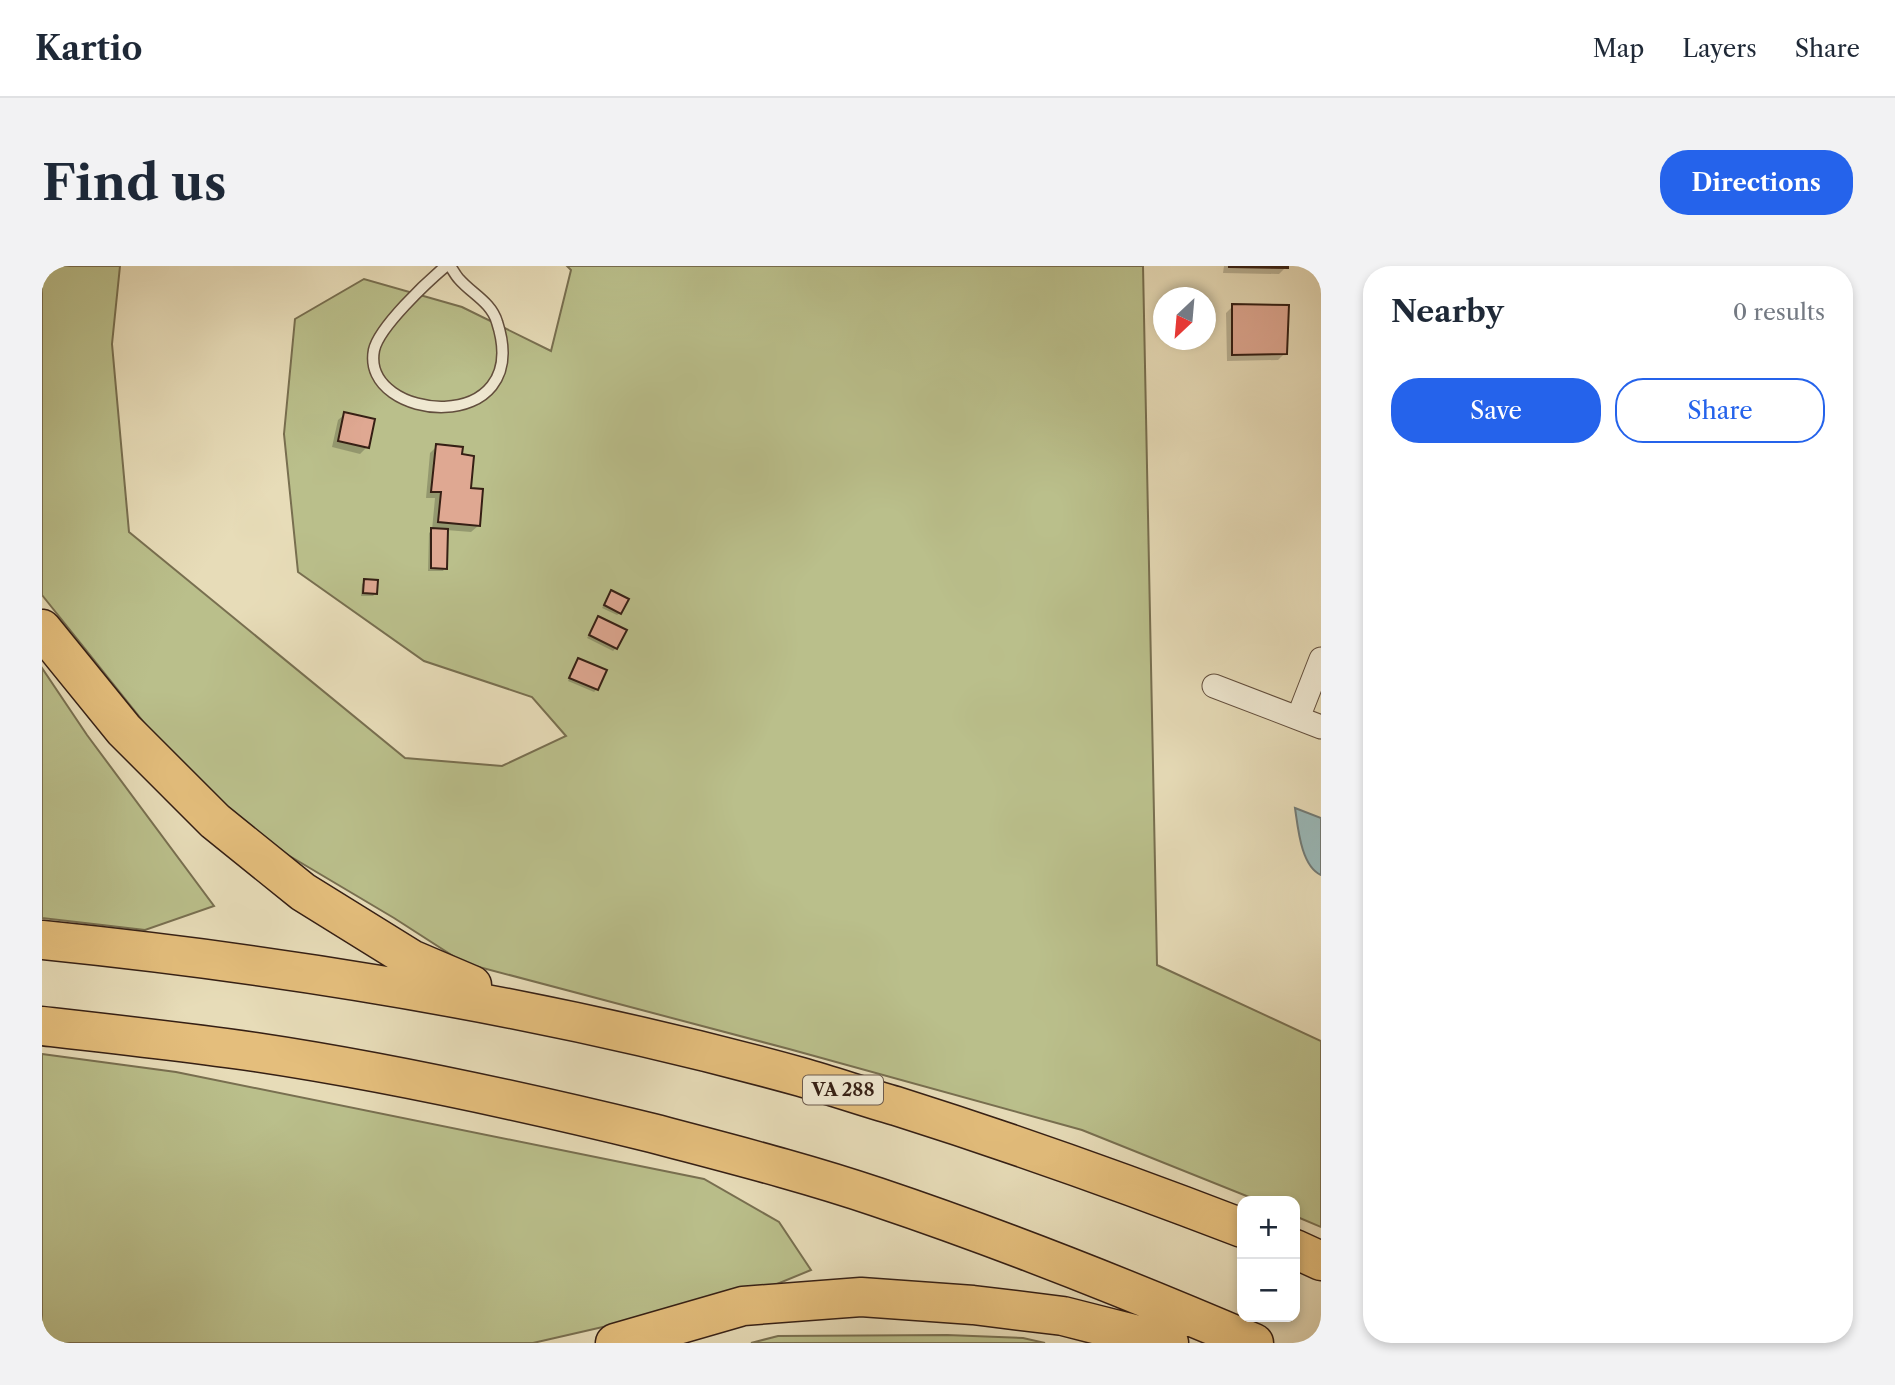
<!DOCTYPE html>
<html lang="en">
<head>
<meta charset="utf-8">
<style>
  body { margin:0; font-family:"Libre Caslon Text",serif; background:#f2f2f3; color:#1f2937 }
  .controls { position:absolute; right:21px; bottom:21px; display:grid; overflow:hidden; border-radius:14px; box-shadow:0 4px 10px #0003 }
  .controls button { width:63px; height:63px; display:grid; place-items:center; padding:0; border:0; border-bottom:2px solid #e0e1e3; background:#fff; color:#1f2937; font:35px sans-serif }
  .compass { position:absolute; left:1111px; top:21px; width:63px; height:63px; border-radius:50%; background:#fff; box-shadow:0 4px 10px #0003; rotate:206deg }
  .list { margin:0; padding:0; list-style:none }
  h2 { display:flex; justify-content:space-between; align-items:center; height:91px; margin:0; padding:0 28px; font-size:30px }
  h2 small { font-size:23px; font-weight:400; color:#747a83 }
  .actions { display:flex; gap:14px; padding:21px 28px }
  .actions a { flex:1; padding:16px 0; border:2px solid #2563eb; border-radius:28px; text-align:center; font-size:24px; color:#2563eb }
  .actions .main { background:#2563eb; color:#fff }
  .map { position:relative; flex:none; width:1279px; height:1077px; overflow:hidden; border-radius:28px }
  header { display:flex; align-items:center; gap:42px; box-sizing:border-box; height:98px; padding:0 35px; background:#fff; border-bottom:2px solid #e0e1e3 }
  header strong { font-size:33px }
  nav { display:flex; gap:38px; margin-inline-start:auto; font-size:24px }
  .intro { display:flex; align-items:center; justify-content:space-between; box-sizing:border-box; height:168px; padding:0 42px }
  h1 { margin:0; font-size:49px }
  .button { padding:18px 32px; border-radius:28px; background:#2563eb; color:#fff; font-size:24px; font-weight:700 }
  main { display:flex; gap:42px; padding:0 42px }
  aside { flex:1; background:#fff; border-radius:28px; box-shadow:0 4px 10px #0003 }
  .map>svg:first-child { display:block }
  .green { fill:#babf8b; stroke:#786f50; stroke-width:2 }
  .water { fill:#9ab9b9; stroke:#727b77; stroke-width:2 }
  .shadow { fill:#0003 }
  .building { fill:#dfa892; stroke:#351f14; stroke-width:2 }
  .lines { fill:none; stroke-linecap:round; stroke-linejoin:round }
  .lane-casing { stroke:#624e3d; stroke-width:13 }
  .street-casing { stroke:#624e3d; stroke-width:25 }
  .highway-casing { stroke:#351f14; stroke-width:41 }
  .lane { stroke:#efe8d1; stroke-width:10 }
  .street { stroke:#efe8d1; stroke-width:23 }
  .highway { stroke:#e4be7c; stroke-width:38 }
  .labels { text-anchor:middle; stroke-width:6; stroke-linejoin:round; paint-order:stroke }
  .shield { fill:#efe8d1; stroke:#6d5b4d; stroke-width:2 }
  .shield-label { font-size:18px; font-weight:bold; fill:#351f14 }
</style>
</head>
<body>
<header>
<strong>Kartio</strong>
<nav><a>Map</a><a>Layers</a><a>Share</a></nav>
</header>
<div class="intro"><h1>Find us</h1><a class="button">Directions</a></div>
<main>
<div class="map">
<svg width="1279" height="1077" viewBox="0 0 1279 1077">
  <rect width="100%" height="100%" fill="#e7dcb8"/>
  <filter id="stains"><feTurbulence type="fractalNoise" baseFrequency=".00286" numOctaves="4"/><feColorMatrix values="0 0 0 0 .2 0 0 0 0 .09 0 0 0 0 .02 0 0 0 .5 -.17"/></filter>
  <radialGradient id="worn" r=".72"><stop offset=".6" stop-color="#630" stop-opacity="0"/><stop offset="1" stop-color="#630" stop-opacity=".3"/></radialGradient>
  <path class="green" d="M0,0h78l-8,78 17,188 276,226 97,8 64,-30 -34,-39 -108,-36 -126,-89 -14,-138 11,-115 69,-40 98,28 89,44 20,-81 -4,-4h576l14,699 164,76v186l-26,-11v-15h-36l-177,-71 -293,-81 -325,-86 -70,-45 -128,-76 -96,-87 -128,-160z
    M0,402l45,67 127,171 -69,24 -103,-12z
    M0,788l134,18 528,107 75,43 32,48 -51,21 -227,52h-491z
    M905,1069l76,3 22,5h-294l27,-7z"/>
  <path class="water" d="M1253,542l26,10v57c-20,-9 -23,-47 -26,-67z"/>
  <path class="shadow" d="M1182,0h62v1l-7,7 -56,-1z
    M1191,40l52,47 -7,7 -51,1 -1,-48z
    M303,148l22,33 -7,7 -28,-7 6,-27z
    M395,180l23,10 18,70 -7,6 -25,-2 -1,38 -2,3h-15l1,-38 3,-3 3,-32h-9l4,-45z
    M323,315l11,12 -3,3h-12l1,-12z
    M567,329l11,18 -3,2 -15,-7z
    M556,352l18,30 -3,3 -26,-13z
    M534,397l21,26 -3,3 -26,-11z"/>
  <path class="building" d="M1187,0h59v2l-59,-1z
    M1190,38l57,1 -2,49 -55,1z
    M302,146l31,7 -6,29 -31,-7z
    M394,178l27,3 -1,7 12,2 -3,32 12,1 -3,37 -42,-4 3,-30h-10z
    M389,262l17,1 -1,40 -16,-1z
    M322,313l14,1 -1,14 -14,-1z
    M569,324l18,9 -8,15 -17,-9z
    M556,350l29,14 -10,19 -28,-14z
    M536,392l29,12 -9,20 -29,-12z"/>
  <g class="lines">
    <g class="lane-casing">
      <path id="lane" d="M404,0c-19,16 -67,61 -72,84 -14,72 161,89 123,-28 -6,-20 -25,-28 -38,-43 -3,-3 -6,-9 -9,-13"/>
    </g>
    <g class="street-casing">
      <path id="street" d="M1172,420l107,41
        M1256,452l23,-59"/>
    </g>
    <g class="highway-casing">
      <path id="highway" d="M0,363l82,101 91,91 88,71 108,67 61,26
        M0,674c256,26 510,68 759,137 32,9 63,20 95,29 117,37 232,78 346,122
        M0,760c71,8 143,16 213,26 134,20 266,49 397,81 75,20 151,39 225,64 128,43 253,93 377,146
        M1253,983l26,12
        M573,1077l128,-37 118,-9 112,8 90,11 106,27"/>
    </g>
    <use href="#lane" class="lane"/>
    <use href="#street" class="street"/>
    <use href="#highway" class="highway"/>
  </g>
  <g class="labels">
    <rect class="shield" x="761" y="809.5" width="80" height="29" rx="5"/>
    <g class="shield-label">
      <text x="801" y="830">VA 288</text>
    </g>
  </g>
  <rect width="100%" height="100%" filter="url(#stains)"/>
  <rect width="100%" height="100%" fill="url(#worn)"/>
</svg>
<div class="controls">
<button>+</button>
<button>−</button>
</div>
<svg class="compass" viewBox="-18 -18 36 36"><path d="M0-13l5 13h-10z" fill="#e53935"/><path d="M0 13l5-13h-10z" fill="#747a83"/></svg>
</div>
<aside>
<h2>Nearby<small>0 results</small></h2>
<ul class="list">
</ul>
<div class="actions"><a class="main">Save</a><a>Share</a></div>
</aside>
</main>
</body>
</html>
